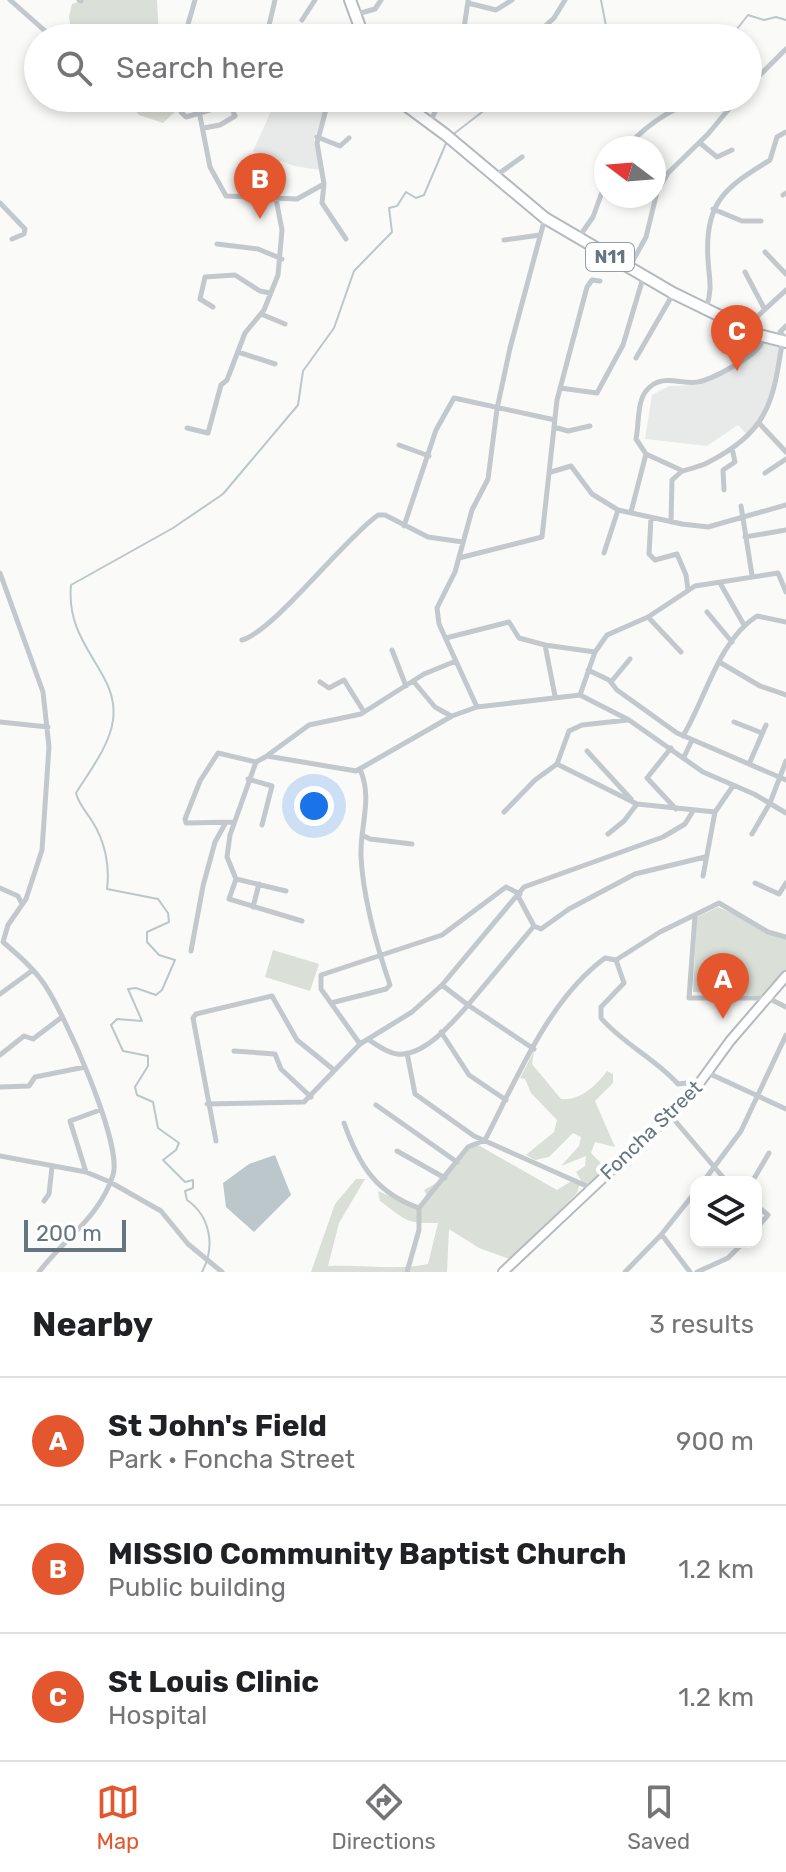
<!DOCTYPE html>
<html lang="en">
<head>
<meta charset="utf-8">
<style>
  body { margin:0; font-family:Rubik,sans-serif; background:#f6f6f6; color:#202124 }
  .controls { position:absolute; right:24px; bottom:24px; display:grid; overflow:hidden; border-radius:16px; box-shadow:0 4px 12px #0003 }
  .controls button { width:72px; height:72px; display:grid; place-items:center; padding:0; border:0; border-bottom:2px solid #e0e0e0; background:#fff; color:#202124; font:40px sans-serif }
  .compass { position:absolute; left:594px; top:136px; width:72px; height:72px; border-radius:50%; background:#fff; box-shadow:0 4px 12px #0003; rotate:286deg }
  .scale { position:absolute; left:24px; bottom:20px; width:102px; box-sizing:border-box; padding-left:8px; border:4px solid #657683; border-top:0; font-size:22px; line-height:28px; white-space:nowrap; color:#657683; -webkit-text-stroke:6px #fff; paint-order:stroke }
  .you { position:absolute; left:314px; top:806px; width:28px; height:28px; margin:-20px; border:6px solid #fff; border-radius:50%; background:#1a73e8; box-shadow:0 0 0 12px #1a73e833 }
  .badge { display:grid; place-items:center; width:52px; height:52px; border-radius:50%; background:#e4572e; color:#fff; font-size:26px; font-weight:700 }
  .pin { position:absolute; translate:-50% -66px; filter:drop-shadow(0 2px 4px #0008) }
  .pin::after { content:''; position:absolute; top:42px; width:28px; height:24px; background:inherit; clip-path:polygon(0 0,100% 0,50% 100%) }
  .list { margin:0; padding:0; list-style:none }
  h2 { display:flex; justify-content:space-between; align-items:center; height:104px; margin:0; padding:0 32px; font-size:34px }
  h2 small { font-size:26px; font-weight:400; color:#757577 }
  .list li { display:grid; grid-template-columns:52px 1fr auto; gap:24px; align-items:center; box-sizing:border-box; height:128px; padding:0 32px; border-top:2px solid #e0e0e0 }
  .list b { display:block; font-size:30px; white-space:nowrap }
  .list p { margin:0; font-size:26px; white-space:nowrap; color:#757577 }
  .list em { font-size:26px; font-style:normal; color:#757577 }
  .icon { flex:none; width:44px; height:44px; fill:none; stroke:currentColor; stroke-width:2; stroke-linecap:round; stroke-linejoin:round }
  .map { position:relative; flex:none; width:786px; height:1272px; overflow:hidden }
  .search { position:absolute; background:#fff; box-shadow:0 4px 12px #0003; left:24px; right:24px; top:24px; height:88px; display:flex; align-items:center; gap:20px; box-sizing:border-box; padding:0 28px; border-radius:44px; color:#757577; font-size:30px }
  .sheet { height:488px; background:#fff }
  nav { display:flex; justify-content:space-around; align-items:center; box-sizing:border-box; height:112px; border-top:2px solid #e0e0e0; background:#fff; font-size:22px; color:#757577 }
  nav a { display:grid; justify-items:center; gap:4px }
  nav .on { color:#e4572e }
  .map>svg:first-child { display:block }
  .built { fill:#e8e9e9 }
  .green { fill:#dadfd7 }
  .water { fill:#bbc7cb }
  .lines { fill:none; stroke-linecap:round; stroke-linejoin:round }
  .stream { stroke:#bbc7cb; stroke-width:2 }
  .major-casing { stroke:#b5babe; stroke-width:12 }
  .highway-casing { stroke:#b4b9bd; stroke-width:14 }
  .minor { stroke:#c3c8cc; stroke-width:5 }
  .major { stroke:#fff; stroke-width:8 }
  .highway { stroke:#fff; stroke-width:10 }
  .labels { text-anchor:middle; stroke-width:8; stroke-linejoin:round; paint-order:stroke }
  .shield { fill:#fff; stroke:#939fa8; stroke-width:2 }
  .shield-label { font-size:18px; font-weight:bold; fill:#657683 }
  .street-label { font-size:20px; fill:#657683; stroke:#fff }
</style>
</head>
<body>
<div class="map">
<svg width="786" height="1272" viewBox="0 0 786 1272">
  <rect width="100%" height="100%" fill="#fafaf8"/>
  <path class="built" d="M277,98h51l-14,42 6,30 -26,-4 -41,-15z
    M762,343l22,6 -11,44 -24,44 -11,-12 -31,21 -62,-7 7,-44 17,-9 29,-1 51,-27z"/>
  <path class="green" d="M84,0h73l2,38h-87l-3,-22 3,-12z
    M126,98h43l8,12 -14,13 -24,-8z
    M718,907l68,31v35l-18,23 -75,-4 4,-75z
    M273,950l46,14 -9,27 -45,-14z
    M534,1051l-2,13 29,35c19,2 35,-13 46,-28l6,3v9l-18,18 20,46 -20,-5 -4,11 9,9 6,13 -15,13 -8,-4 -7,-12 9,-6 1,-10 -25,10 18,-20 2,-9 -8,-4 -24,24 -14,3 -9,-5 28,-23 3,-12 -26,-27 -6,-14 -5,-1z
    M478,1145l79,45 13,-8 10,1 -3,10 -65,67 -33,-12 -30,-19 -2,43h-136l24,-68 21,-25h9l-26,44 -11,43c34,-2 67,5 100,-2l10,-41c-35,0 -30,-2 -58,-22l-2,-10 39,17 11,-10 -4,-8 21,-12 24,-30z"/>
  <path class="water" d="M275,1155l16,40 -37,37 -28,-25 -3,-24 26,-19z"/>
  <g class="lines">
    <path class="stream" d="M598,38l8,-12 -5,-26
      M709,38l28,-9 11,-14 16,5 12,-3 10,3
      M544,98l-1,7 9,3c22,-11 50,2 70,-10
      M451,136l35,-27 23,-11
      M202,1272c14,-26 8,-56 -15,-72l-2,-9 8,-3v-8l-8,2 -22,-22 13,-10 3,-7 -21,-15 -5,-26 -16,-7 -2,-8 13,-21v-10l-25,-5 -12,-26 6,-6 25,2 -14,-32 8,-1 20,7 6,-5 13,-30 -16,-5 -12,-13v-10l22,-10 -1,-9 -10,-14 -51,-10c3,-23 -2,-48 -15,-68 -6,-10 -13,-16 -16,-28 13,-21 34,-48 37,-73 7,-48 -48,-73 -42,-135l102,-57 50,-34 75,-89 5,-34 31,-43 20,-57 38,-39 -3,-24 8,-2 9,-14 10,6 8,-3 23,-54"/>
    <g class="major-casing">
      <path id="major" d="M503,1272l187,-176 40,-55 56,-65"/>
    </g>
    <g class="highway-casing">
      <path id="highway" d="M350,0l14,38
        M396,98l50,37 99,83 128,75 86,42 27,7"/>
    </g>
    <path class="minor" d="M10,0l43,38
      M79,0l2,1
      M468,3l28,7 16,-10
      M357,14l18,-5 6,-9
      M302,20l13,-20
      M244,31l21,7
      M184,38l11,-38
      M266,38l9,-38
      M456,38l8,-10 4,-27
      M532,38l22,-20 11,-18
      M748,87l38,-38
      M179,98l2,14 5,5 44,-13 40,-6
      M199,111l11,56 16,29 71,3 27,-15 -7,-41 12,-45
      M430,122l12,-24
      M204,128l16,-3 15,-9 -5,-12
      M317,137l23,9 9,-8
      M700,143l17,14 15,-7
      M625,148c23,-24 58,-51 92,-48l11,9
      M494,177l28,-20
      M324,184l-2,19 24,36
      M783,195l3,-2
      M0,203l25,26 -1,5 -12,5
      M713,209l29,12h19
      M579,237l14,-20 13,-36
      M504,240l36,-5
      M217,244l41,5 24,10
      M765,252l21,22
      M630,266l16,-29 11,-45 11,-19 40,-39 30,-36
      M745,272l19,36
      M213,307l-13,-8 5,-22 30,-2 25,16 10,2
      M706,308c7,-18 3,-30 2,-49 -4,-57 18,-72 62,-99l7,-23 9,-5
      M261,314l24,10
      M746,327l40,-37
      M759,335l2,9c-7,13 -48,35 -63,38 -17,3 -37,-10 -52,9 -9,11 -7,34 -10,48l10,15 37,17c8,-3 16,-4 24,-8 59,-31 66,-57 75,-120
      M785,338l-5,-6 6,-6
      M238,352l37,12
      M636,358l37,-64
      M560,388l37,5 26,-48 20,-67
      M759,423l27,29
      M554,427l14,4 22,-5
      M187,428l21,5 13,-48 6,-5 18,-47 19,-23 14,-35 4,-45 -6,-31
      M399,445l30,11
      M551,472l20,-6 21,28 26,16 64,14 26,3 78,-22
      M765,473l21,-14
      M724,490l-1,-20 12,-8 -3,-14
      M741,506l11,69
      M631,512l15,-58
      M651,518l-2,36 6,6 22,-6 9,21 2,15
      M671,522l1,-42 9,-8
      M404,526l32,-96 18,-32 101,22
      M745,537l41,-7
      M604,553l14,-43
      M459,558l83,-21 15,-137 30,-113 5,-7 8,1
      M0,573l43,119 6,55 -7,103 -16,49 -18,26 -5,17c14,12 28,24 39,39 21,28 81,163 71,194 -13,42 -49,64 -74,97
      M720,583l24,42
      M707,612l25,30
      M648,617l33,35
      M446,638l63,-16 10,16 26,7 10,51
      M242,640c33,-10 100,-99 136,-125h7l43,22 35,5
      M545,645l50,7
      M392,650l14,36
      M721,663l39,23 26,9
      M588,670l21,10 8,10 60,43 109,47
      M320,682l9,6 15,-8 20,32
      M414,682l21,25 16,9
      M611,682l19,-23
      M580,695l15,-43 12,-17 41,-18 47,-31 83,-13 8,19
      M477,707l-38,-83 -2,-16 18,-36 17,-62 16,-31 9,-70 13,-61 35,-130
      M0,722l48,5
      M734,722l28,11
      M683,736c23,-38 35,-95 74,-120l29,6
      M671,748l-24,30 29,31
      M587,751l44,48
      M268,755l41,-30 52,-11 63,-40 32,-13
      M684,757l8,-17
      M750,762l16,-37
      M557,764l80,40 78,8 18,-26
      M248,779l24,7 -10,39
      M504,812l31,-32 22,-16 12,-33 13,-6 46,-5
      M234,822l-48,1 -1,-4 15,-38 18,-28 38,9
      M608,834l16,-13 13,-17
      M752,834l18,-31 16,-42
      M362,835l8,4 42,5
      M703,876l12,-64
      M236,879l50,12
      M755,883l24,11 7,-11
      M0,888l18,8 4,8
      M518,896l16,30 7,3 28,-20 66,-35 70,-17
      M253,907l6,-23
      M695,916l-6,82h79l18,9
      M302,921l-73,-22 7,-20 -9,-22 3,-22 26,-73 11,-6 89,15 96,-55 25,-9 103,-12 49,25 74,52 51,22 32,19
      M534,926l-66,79 66,44
      M191,951l12,-65 12,-44 10,-18
      M616,960l8,23 -23,24v11c22,26 55,41 77,66l19,-2
      M0,994l33,-24
      M331,1003l55,-14 4,-4c-14,-41 -27,-86 -29,-129 -1,-31 12,-57 -1,-87
      M441,1032l28,43 37,25
      M369,1040c8,5 18,13 28,14 27,3 55,-31 71,-49l-26,-20
      M360,1044l-39,-55v-14l121,-40 64,-48 14,7
      M234,1051l41,3 6,15 30,28
      M407,1053l8,41 59,42 117,52
      M0,1055l24,-19 9,3 29,-22
      M708,1073l78,36
      M0,1087l29,-1 6,-9 50,-10
      M207,1104l97,-2 56,-58 52,-32 30,-27 82,-98 139,-50 22,-13 8,-13
      M376,1105l81,57
      M671,1116l56,66
      M344,1123c15,42 32,70 75,85
      M216,1141l-23,-123 3,-4 76,-18 25,44 37,30
      M397,1151l48,27
      M0,1156l86,16 24,10 51,29 27,33 34,28
      M86,1172l-16,-51 30,-11
      M703,1182l38,-51 45,-96
      M752,1182l17,-29
      M44,1201l5,-7 3,-27
      M756,1205l12,10 -12,14
      M662,1235l28,37
      M407,1272l12,-42v-22l49,-61 17,-7c32,-62 64,-141 120,-182l11,2 44,-28 59,-29 49,29 18,5
      M625,1272l36,-37 35,-44
      M697,1272l31,-14 16,-16"/>
    <use href="#major" class="major"/>
    <use href="#highway" class="highway"/>
  </g>
  <g class="labels">
    <rect class="shield" x="586" y="243" width="48" height="28" rx="6"/>
    <g class="shield-label">
      <text x="610" y="263">N11</text>
    </g>
    <g class="street-label">
      <text transform="translate(651 1130) rotate(-44)" y="7">Foncha Street</text>
    </g>
  </g>
</svg>
<div class="controls">
<button><svg class="icon" aria-label="layers" viewBox="0 0 24 24"><path d="M12 4l9 5-9 5-9-5zM3 14l9 5 9-5"/></svg></button>
</div>
<svg class="compass" viewBox="-18 -18 36 36"><path d="M0-13l5 13h-10z" fill="#e53935"/><path d="M0 13l5-13h-10z" fill="#757577"/></svg>
<div class="scale">200 m</div>
<div class="you"></div>
<div class="pin badge" style="left:723px;top:1019px">A</div>
<div class="pin badge" style="left:260px;top:219px">B</div>
<div class="pin badge" style="left:737px;top:371px">C</div>
<div class="search"><svg class="icon" aria-label="search" viewBox="0 0 24 24"><circle cx="10" cy="10" r="6"/><path d="M15 15l6 6"/></svg>Search here</div>
</div>
<section class="sheet">
<h2>Nearby<small>3 results</small></h2>
<ul class="list">
<li><span class="badge">A</span><div><b>St John's Field</b><p>Park · Foncha Street</p></div><em>900 m</em></li>
<li><span class="badge">B</span><div><b>MISSIO Community Baptist Church</b><p>Public building</p></div><em>1.2 km</em></li>
<li><span class="badge">C</span><div><b>St Louis Clinic</b><p>Hospital</p></div><em>1.2 km</em></li>
</ul>
</section>
<nav>
<a class="on"><svg class="icon" aria-label="map" viewBox="0 0 24 24"><path d="M3 6l6-2 6 2 6-2v14l-6 2-6-2-6 2zM9 4v14M15 6v14"/></svg>Map</a>
<a><svg class="icon" aria-label="directions" viewBox="0 0 24 24"><path d="M12 3l9 9-9 9-9-9zM9 14v-3h6M13 9l2 2-2 2"/></svg>Directions</a>
<a><svg class="icon" aria-label="saved" viewBox="0 0 24 24"><path d="M7 4h10v16l-5-4-5 4z"/></svg>Saved</a>
</nav>
</body>
</html>
